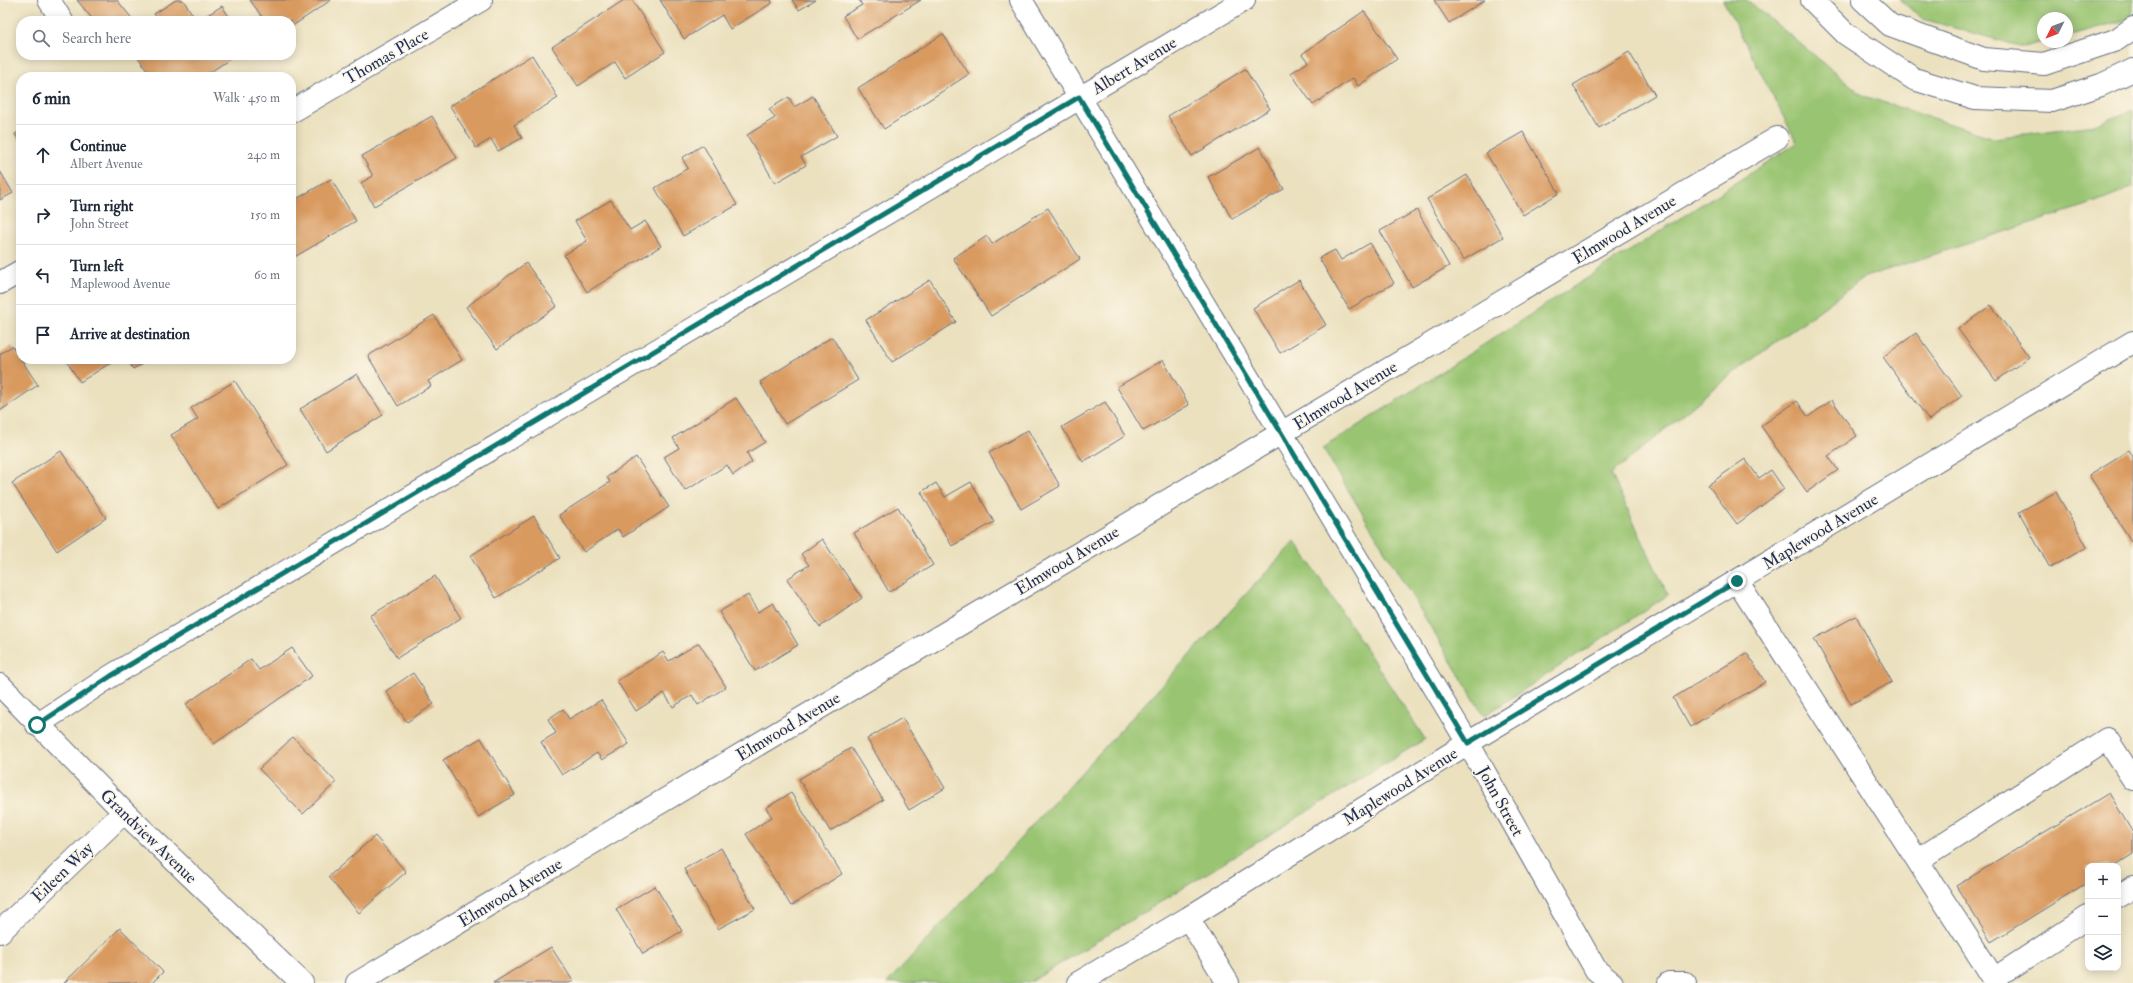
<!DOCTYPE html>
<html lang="en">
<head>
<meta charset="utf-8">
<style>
  body { margin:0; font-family:"IM FELL Double Pica",serif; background:#f2f2f3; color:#1f2937 }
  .controls { position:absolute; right:12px; bottom:12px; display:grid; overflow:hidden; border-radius:8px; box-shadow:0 2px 10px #0003 }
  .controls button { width:36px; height:36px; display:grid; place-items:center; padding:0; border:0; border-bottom:1px solid #e0e1e3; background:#fff; color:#1f2937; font:20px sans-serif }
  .compass { position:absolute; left:2037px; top:12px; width:36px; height:36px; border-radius:50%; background:#fff; box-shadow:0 2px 10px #0003; rotate:228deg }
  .stop { position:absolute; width:12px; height:12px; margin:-9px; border:3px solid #0f766e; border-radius:50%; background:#fff }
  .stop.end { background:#0f766e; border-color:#fff; box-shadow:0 1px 4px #0008 }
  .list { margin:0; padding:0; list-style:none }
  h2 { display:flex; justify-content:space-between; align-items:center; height:52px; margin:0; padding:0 16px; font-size:17px }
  h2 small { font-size:13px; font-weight:400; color:#747a83 }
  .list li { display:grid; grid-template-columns:26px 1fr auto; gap:12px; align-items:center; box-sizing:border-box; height:60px; padding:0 16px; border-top:1px solid #e0e1e3 }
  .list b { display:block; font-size:15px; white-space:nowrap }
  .list p { margin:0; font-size:13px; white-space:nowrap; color:#747a83 }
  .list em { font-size:13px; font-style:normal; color:#747a83 }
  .icon { flex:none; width:22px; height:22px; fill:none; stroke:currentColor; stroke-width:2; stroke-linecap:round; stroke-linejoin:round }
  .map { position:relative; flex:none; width:2133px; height:983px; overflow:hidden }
  .search { position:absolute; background:#fff; box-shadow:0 2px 10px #0003; left:16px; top:16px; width:280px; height:44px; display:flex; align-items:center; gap:10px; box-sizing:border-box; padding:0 14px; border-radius:16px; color:#747a83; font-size:15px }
  .panel { position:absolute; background:#fff; box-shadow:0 2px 10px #0003; left:16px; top:72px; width:280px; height:292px; border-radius:16px }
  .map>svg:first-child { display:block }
  .green { fill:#99c471; stroke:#5a7a68 }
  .building { fill:#d99a5f }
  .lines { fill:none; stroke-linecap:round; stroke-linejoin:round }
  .minor-casing { stroke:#646d80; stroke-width:24 }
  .highway-casing { stroke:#646d80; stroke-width:24 }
  .minor { stroke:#fff; stroke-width:22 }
  .highway { stroke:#fff; stroke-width:22 }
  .route { stroke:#0f766e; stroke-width:5 }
  .labels { text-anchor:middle; stroke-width:3; stroke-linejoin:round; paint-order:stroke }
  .street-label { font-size:17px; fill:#1b2f5e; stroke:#fcf5e5 }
</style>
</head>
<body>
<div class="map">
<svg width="2133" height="983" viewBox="0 0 2133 983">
  <rect width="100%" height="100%" fill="#fcf5e5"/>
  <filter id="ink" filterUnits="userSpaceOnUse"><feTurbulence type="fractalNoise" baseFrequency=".025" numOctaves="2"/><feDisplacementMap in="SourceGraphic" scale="8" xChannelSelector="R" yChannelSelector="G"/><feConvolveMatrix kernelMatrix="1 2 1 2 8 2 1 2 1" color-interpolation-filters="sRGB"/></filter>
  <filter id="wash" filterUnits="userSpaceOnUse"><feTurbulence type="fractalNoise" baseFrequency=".012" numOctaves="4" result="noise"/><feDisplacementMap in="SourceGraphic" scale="16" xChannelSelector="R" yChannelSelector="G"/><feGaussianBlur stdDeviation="0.9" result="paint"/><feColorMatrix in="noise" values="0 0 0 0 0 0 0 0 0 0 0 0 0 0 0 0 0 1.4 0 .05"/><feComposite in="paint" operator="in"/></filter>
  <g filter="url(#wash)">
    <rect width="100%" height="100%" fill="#ebe1bf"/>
    <path class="green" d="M1723,0h24l117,96 130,42 100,-13 39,-15v77l-40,16 -228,74 -138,101 -116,96 57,121 -184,121 -161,-268 474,-305z
      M1900,0h233v14l-8,6 -58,16v-18h-24v24l-20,5 -100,-28z
      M1295,541l130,198 -396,244h-142z"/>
    <g id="blocks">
      <path class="building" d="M77,0h40l17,21h-40z
        M176,0h7l14,21h-38l-5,-7z
        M250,0h81l-40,27v-6h-26z
        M624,0h8l33,52 -40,26 -10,-16 -37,24 -26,-39z
        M660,0h111l1,3 -42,26 -8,-14 -38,24z
        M792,0h24l-17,10z
        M859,0h62l-64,39 -14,-23 19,-11z
        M1434,0h51l-36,23z
        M222,6l10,15h-34z
        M1364,11l33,48 -39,27 -5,-8 -40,27 -22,-32 17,-11 -6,-8z
        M943,34l26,40 -85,55 -26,-41z
        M1629,52l26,43 -56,33 -26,-43z
        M142,55h94l-33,22h-51l-14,-20z
        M532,55l26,43 -44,27 8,13 -24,13 -7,-12 -15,9 -26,-42z
        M1245,69l25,40 -78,47 -24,-40z
        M813,96l24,40 -36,21 5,8 -31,18 -28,-48 28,-17 -6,-9 20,-12 5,10z
        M432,116l25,42 -83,48 -13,-23 12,-7 -11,-20z
        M21,130v13l-6,-9z
        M1523,132l36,61 -36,22 -37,-62z
        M703,145l34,60 -54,31 -28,-48 33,-20 -6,-10z
        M1260,147l24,42 -52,30 -24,-42z
        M0,171l13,22 -13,7z
        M1467,175l36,62 -40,23 -36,-61z
        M331,179l25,42 -65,38v-57z
        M611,200l19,30 15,-9 16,25 -74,46 -23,-37 23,-14 -12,-20z
        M1048,208l32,51 -89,57 -38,-58 34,-22 5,8z
        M1417,210l32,56 -37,21 -32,-56z
        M1370,243l24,40 -45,26 -30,-51 16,-8 6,10z
        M526,263l31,43 -60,43 -31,-42z
        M930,280l26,42 -64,40 -26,-42z
        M1299,280l27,45 -46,28 -27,-45z
        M1991,305l38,52 -33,24 -38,-52z
        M434,315l28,45 -34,21 3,5 -33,20 -30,-50z
        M1916,333l46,63 -33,24 -46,-63z
        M832,337l26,43 -73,44 -25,-42z
        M12,346l26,39 -38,26v-57z
        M65,359h52l-37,23z
        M127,359h23l-17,10z
        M1163,360l26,45 -46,26 -26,-44z
        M357,374l26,41 -57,36 -26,-42z
        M235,381l53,84 -70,44 -47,-74 27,-16 -7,-11z
        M736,398l29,44 -18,11 5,9 -19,13 -6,-10 -42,26 -21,-34 15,-9 -6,-10z
        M1832,400l25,36 -29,20 10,14 -31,22 -46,-66 36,-25 11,16z
        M1105,402l20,34 -42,26 -21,-35z
        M1028,430l32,56 -39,23 -32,-56z
        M2129,450l4,7v87l-44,-69z
        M61,451l45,67 -49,33 -45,-68z
        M636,457l33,50 -46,30 -5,-8 -34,23 -25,-37 51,-33 -3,-5z
        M1745,459l14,19 12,-8 13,19 -47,35 -29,-39z
        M971,482l23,40 -42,24 -31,-54 15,-9 9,14z
        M2056,492l31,55 -37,21 -31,-56z
        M898,507l35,58 -44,27 -35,-59z
        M534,516l26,42 -64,40 -26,-42z
        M822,539l40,59 -42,29 -33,-48 22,-14 -8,-11z
        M435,576l26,42 -64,40 -27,-42z
        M748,595l10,17 15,-9 25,42 -43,26 -36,-59z
        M1856,616l36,66 -41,22 -37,-65z
        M699,643l27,44 -28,18 -6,-10 -19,12 -9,-14 -28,18 -19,-30 46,-29 6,9z
        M292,648l20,28 -98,68 -28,-40 65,-45 8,11z
        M1747,653l18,29 -75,45 -17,-29z
        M413,673l21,31 -27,18 -21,-31z
        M601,700l28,44 -27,16 -5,-7 -35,22 -21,-33 15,-9 -8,-14 15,-10 6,10z
        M902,718l43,70 -36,22 -42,-71z
        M293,737l43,45 -33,32 -44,-45z
        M481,738l34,57 -37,22 -35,-57z
        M851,748l32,52 -53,31 -31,-52z
        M791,793l51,81 -51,32 -45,-72 26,-17 -6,-9z
        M2109,793l24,40v21l-19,12h-26v16l-97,60 -35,-56z
        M375,836l31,36 -47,41 -31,-36z
        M721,848l34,61 -37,20 -34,-60z
        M655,886l27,45 -39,23 -27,-45z
        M120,928l43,44 -11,11h-88z
        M551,947l22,34 -4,2h-76z"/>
    </g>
  </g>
  <g filter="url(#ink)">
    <use href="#blocks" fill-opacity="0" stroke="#646d80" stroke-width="1"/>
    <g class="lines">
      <g class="minor-casing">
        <path id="minor" d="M49,0l13,21
          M1021,0l447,743 128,227 16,13
          M291,112l190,-112
          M0,283l21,-12
          M1737,581l257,398 94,-62
          M0,685l124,127 178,171
          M37,725l74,-49 1133,-676
          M1918,860l189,-121 26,40
          M2118,897l15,-10
          M1188,918l40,65
          M0,932l124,-120
          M357,983l1420,-845
          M1078,983l110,-65 280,-175 665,-401
          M1669,983h16"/>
      </g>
      <g class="highway-casing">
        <path id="highway" d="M1812,0l34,34 68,45 61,19 77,3 49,-16 32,-15
          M1863,0l27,25 94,34 60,5 72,-24 17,-12"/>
      </g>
      <use href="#minor" class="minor"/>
      <use href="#highway" class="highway"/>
    </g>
  </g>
  <g class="lines" filter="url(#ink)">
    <path class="route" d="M37,725l74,-49 968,-579 389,646 269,-162"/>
  </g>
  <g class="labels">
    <g class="street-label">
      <text transform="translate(386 56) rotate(-30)" y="6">Thomas Place</text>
      <text transform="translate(1134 65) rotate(-31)" y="6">Albert Avenue</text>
      <text transform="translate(1624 229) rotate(-31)" y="6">Elmwood Avenue</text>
      <text transform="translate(1345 395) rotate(-31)" y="6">Elmwood Avenue</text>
      <text transform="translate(1820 531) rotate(-31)" y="6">Maplewood Avenue</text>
      <text transform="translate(1067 560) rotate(-31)" y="6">Elmwood Avenue</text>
      <text transform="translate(788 726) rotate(-31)" y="6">Elmwood Avenue</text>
      <text transform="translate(1400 786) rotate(-32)" y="6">Maplewood Avenue</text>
      <text transform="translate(1501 801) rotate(61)" y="6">John Street</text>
      <text transform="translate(149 836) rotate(44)" y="6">Grandview Avenue</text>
      <text transform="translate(62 872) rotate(-44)" y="6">Eileen Way</text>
      <text transform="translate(510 892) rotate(-31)" y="6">Elmwood Avenue</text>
    </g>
  </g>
</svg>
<div class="controls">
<button>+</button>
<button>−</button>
<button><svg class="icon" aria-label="layers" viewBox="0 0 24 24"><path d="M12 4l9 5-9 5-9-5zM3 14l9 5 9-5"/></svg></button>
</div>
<svg class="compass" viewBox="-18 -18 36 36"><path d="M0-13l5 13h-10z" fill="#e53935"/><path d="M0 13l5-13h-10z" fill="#747a83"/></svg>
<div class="stop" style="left:37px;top:725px"></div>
<div class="stop end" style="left:1737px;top:581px"></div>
<div class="search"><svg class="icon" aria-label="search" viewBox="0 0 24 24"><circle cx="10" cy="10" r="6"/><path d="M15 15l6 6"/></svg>Search here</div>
<section class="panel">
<h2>6 min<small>Walk · 450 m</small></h2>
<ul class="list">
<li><svg class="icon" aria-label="ahead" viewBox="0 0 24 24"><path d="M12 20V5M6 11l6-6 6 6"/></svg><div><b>Continue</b><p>Albert Avenue</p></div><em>240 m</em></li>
<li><svg class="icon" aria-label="right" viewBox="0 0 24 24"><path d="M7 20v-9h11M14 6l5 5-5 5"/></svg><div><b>Turn right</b><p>John Street</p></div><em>150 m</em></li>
<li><svg class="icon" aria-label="left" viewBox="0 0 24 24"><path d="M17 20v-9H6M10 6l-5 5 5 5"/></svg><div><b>Turn left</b><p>Maplewood Avenue</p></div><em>60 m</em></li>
<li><svg class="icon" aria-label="arrive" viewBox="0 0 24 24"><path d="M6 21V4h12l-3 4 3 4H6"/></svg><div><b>Arrive at destination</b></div></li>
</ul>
</section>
</div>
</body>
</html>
